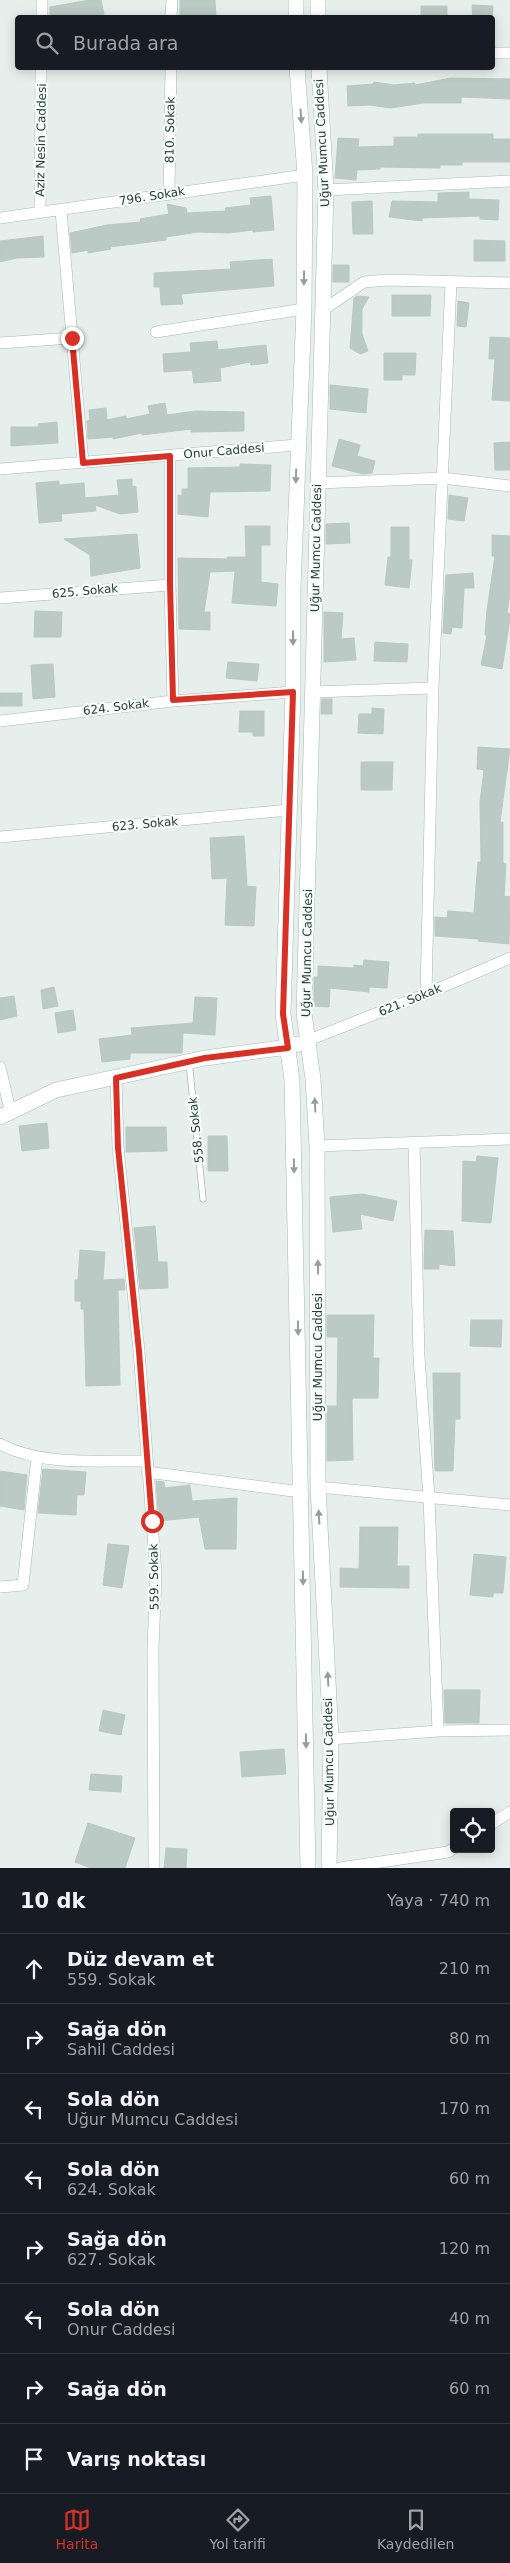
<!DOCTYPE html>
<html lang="tr">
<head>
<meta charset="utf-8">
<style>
  body { margin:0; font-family:"DejaVu Sans",sans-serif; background:#242831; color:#f1f3f6 }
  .controls { position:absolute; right:15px; bottom:15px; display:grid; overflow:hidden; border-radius:5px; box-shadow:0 2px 12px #0003 }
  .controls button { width:45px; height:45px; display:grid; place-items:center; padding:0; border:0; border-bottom:1px solid #363941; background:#171b24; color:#f1f3f6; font:25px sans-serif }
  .stop { position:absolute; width:15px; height:15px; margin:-11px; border:4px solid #d93025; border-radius:50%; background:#fff }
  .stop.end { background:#d93025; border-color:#fff; box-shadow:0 1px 5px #0008 }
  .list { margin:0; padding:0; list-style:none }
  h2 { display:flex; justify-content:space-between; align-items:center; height:65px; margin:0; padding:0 20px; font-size:21px }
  h2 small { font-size:16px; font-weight:400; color:#9ea1a6 }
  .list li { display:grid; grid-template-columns:32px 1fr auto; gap:15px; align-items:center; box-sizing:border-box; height:70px; padding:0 20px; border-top:1px solid #363941 }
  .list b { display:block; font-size:19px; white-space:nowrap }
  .list p { margin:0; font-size:16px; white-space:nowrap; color:#9ea1a6 }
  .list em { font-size:16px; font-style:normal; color:#9ea1a6 }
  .icon { flex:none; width:28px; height:28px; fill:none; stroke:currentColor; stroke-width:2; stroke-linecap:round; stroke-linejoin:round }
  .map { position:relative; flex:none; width:510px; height:1868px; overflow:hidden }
  .search { position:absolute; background:#171b24; box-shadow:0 2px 12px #0003; left:15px; right:15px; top:15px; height:55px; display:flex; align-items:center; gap:12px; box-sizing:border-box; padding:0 18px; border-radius:5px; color:#9ea1a6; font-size:19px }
  .sheet { height:625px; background:#171b24 }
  nav { display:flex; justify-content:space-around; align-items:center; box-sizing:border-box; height:70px; border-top:1px solid #363941; background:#171b24; font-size:14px; color:#9ea1a6 }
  nav a { display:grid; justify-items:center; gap:2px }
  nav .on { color:#d93025 }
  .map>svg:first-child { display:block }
  .building { fill:#bbcac4; stroke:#b8c9c2 }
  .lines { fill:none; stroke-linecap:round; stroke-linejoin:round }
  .lane-casing { stroke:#a8b8b2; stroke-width:7 }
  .street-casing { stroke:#a8b8b2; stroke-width:12 }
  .secondary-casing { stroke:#a4bbb3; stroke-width:16 }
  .lane { stroke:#fff; stroke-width:5.5 }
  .street { stroke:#fff; stroke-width:11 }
  .secondary { stroke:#fff; stroke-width:15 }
  .oneway { fill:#92a09c }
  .route { stroke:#d93025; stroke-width:6 }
  .labels { text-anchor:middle; stroke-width:4.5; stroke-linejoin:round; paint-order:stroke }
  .street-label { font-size:12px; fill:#24423a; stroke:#f7fbf9 }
</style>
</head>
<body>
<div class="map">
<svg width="510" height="1868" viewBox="0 0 510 1868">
  <rect width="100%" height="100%" fill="#e6efeb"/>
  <path class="building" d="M90,0h11l3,14 -19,4h-35v-11z
    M180,0h35l1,18h-36z
    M472,5l21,1 -1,12h-19z
    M421,6h26v12h-26z
    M451,78l59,1v20l-49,-2v6h-37l-33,5 -21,-3 -22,1 -1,-20 26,-2 1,-2 20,3 21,-2v2z
    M418,134h75v5h17v23h-48v3h-22v3l-60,-1v2l-23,1 -1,10 -21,-2 3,-40 21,1 -1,8 36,-1v-9h24z
    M469,192v7l30,1 -1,20 -18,-1v-3l-58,2v3l-33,-4 3,-16 46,1v-9z
    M271,196l3,34 -21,2v-2l-24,3 -31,-1 -32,5v3l-56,7 1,2 -23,4v-3l-16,3 -2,-20 37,-8 34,-3 -1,-3 29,-5 -2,-10 19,4 1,5 39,-2 -1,-3 26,-3 -1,-7z
    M372,201l1,33h-20l-1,-32z
    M43,236l1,21 -27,1 -17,4v-21z
    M474,240l31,1v20h-31z
    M272,259l2,27 -93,8 2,10 -22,1 -1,-18h-6v-14l77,-4 -1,-7z
    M333,265h16v17h-16z
    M392,295h39l-1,21h-38z
    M357,296l12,1 -7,12v25l6,17 -8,3 -10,-6 4,-50z
    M458,301l11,2 -3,24 -9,-1z
    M490,337l20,1v63l-18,-1 3,-41h-6z
    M217,341l1,9 48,-5 2,18 -17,2 -1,-3 -30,6 1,13 -27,2 -2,-13 -28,2 -1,-18 28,-2 -1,-9z
    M384,353h32l-1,22h-13v5h-18z
    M330,385l38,4 -2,24 -36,-4z
    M165,403l2,12 29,-4 48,1v19l-53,1v-3l-49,6v-2l-29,6v-2l-25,2 -1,-18 3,-1 -1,-10 17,-2 1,12 19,-4v3l24,-5 -2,-8z
    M57,422l1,21 -47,3v-19h28l-1,-3z
    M339,439l21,6 -3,11 18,5 -3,12 -9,1 -31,-8z
    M510,442v28h-15l-1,-27z
    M240,464l31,1 -1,26 -60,1 -2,25 -30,-3v-19l4,1v-7h6v-21l52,-1z
    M132,479v7l4,1 2,25 -18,2 -25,-9 1,6 -35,3 1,7 -23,2 -3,-40 23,-2v4l25,-2 1,15 34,-3 -2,-15z
    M449,495l19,3 -4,23 -16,-2z
    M349,523l1,20 -24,1v-20z
    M245,526h25v19h-9v37l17,2 -2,22 -44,-3 3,-32 -25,1 -6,40h6v18l-31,-1 -1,-71 50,1 -1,-2h19z
    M391,527h18v33h3l-3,28 -24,-3 3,-28h3z
    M137,534l3,34 -49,8 -1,-21 -26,-16z
    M492,535l18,1v57l-3,20 3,1v5l-8,50 -21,-4 6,-30h-2l2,-25 8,-54h-3z
    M473,573l1,15h-10l-2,40 -10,-1 -1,7 -8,-1 3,-58z
    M35,611l27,1 -1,25h-27z
    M324,612l19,1 -2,26 13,-1 2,22 -32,2z
    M375,642l33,2 -1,18 -33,-1z
    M228,662l31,2 -2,17 -31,-3z
    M53,664l2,33 -22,2 -2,-34z
    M0,693h22v13h-22z
    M322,699h10v15h-11z
    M372,708l12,1 -1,25 -25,-1 1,-19h13z
    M240,711h24v25h-11v-4h-14z
    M478,747l32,2 -10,73h3v41l3,1 -2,32 6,1 -1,47 -31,-3 1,-2 -44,-3v-19l12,1 1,-7 26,2 4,-51h3l-1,-60 4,-32 -7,-1z
    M361,762h32l-1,28h-31z
    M244,836l3,50 9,1 -2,39 -29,-1 2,-47 -15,1 -2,-41z
    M364,960l25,2 -2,26 -18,-1v5l-39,-4 -1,19 -15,-1v-29h4v-11l36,2v-3l9,1z
    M54,987l4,19 -15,3 -2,-19z
    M14,996l3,20 -17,4v-22z
    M195,997l22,1 -2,37 -32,-2 -1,20h-52v6l-28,3 -3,-23 33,-4 -1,-7 62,-5z
    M73,1010l3,20 -18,3 -3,-20z
    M47,1123l2,25 -27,3 -3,-25z
    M126,1127h40l1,24 -41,1z
    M208,1136h19l1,35h-20z
    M477,1156l21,2 -7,65 -29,-2 1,-60 13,1z
    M362,1194l35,7 -4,20 -33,-7 2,15 -29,3 -3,-35z
    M155,1226l3,36h9l1,26 -28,1 -6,-61z
    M425,1230l28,1 2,35 -16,-2v5h-15z
    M80,1250l25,2 -2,28 21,-1 1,11h-7l2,95 -34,1 -2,-77h-3v-8h-6v-21h3z
    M327,1315h47l-1,43h6l-1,40h-26l1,62 -26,1v-55h10l1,-69h-11z
    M471,1320h31l-1,27 -31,-1z
    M433,1373h27v46h-5l-2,52h-18z
    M43,1469l43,3 -2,23h-7l-1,20 -38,-2z
    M0,1471l27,4 -3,35 -24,-4z
    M156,1481l8,1 1,6 25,-3 2,16 45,-3 -1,51h-31l-6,-32 -40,4z
    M360,1527h38l-1,39h12v22l-69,-1v-19l19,1z
    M108,1544l21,2 -7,42 -19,-3z
    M474,1554l32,3 -3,36h-10v4l-23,-2z
    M444,1690h36l-1,33h-34z
    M103,1710l22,5 -4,20 -22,-4z
    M284,1749l2,25 -44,3 -2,-25z
    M91,1774l31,2 -1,16 -32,-2z
    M88,1823l47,15 -10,30h-34l-16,-6z
    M166,1848l21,1 -1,19h-22z"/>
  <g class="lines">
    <g class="lane-casing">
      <path id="lane" d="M189,1062l14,137"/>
    </g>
    <g class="street-casing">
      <path id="street" d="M42,18v-18
        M171,18l1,-18
        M492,53h18
        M326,190l184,-9
        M169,193l2,-125
        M61,211l22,252
        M40,213l1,-145
        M0,218l305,-43
        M323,310l41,-28 22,-2 124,3
        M156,332l148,-23
        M0,343l72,-5
        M170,456v129l3,116
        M0,469l297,-24
        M318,483l125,-5 67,8
        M0,598l170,-13
        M313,692l120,-4
        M0,721l173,-20 120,-9
        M0,837l289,-27
        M426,994l7,-306 18,-406
        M309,1040l117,-46 84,-36
        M0,1067l10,43
        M116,1078l2,69 21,204 17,223 -3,75 1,219
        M414,1143l5,214 10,141 9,233
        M317,1146l193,-7
        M0,1444c44,23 98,16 146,17
        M147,1472l154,20
        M318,1487l192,18
        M0,1587l23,-2 14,-128
        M331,1739l107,-8 72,-1
        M491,1824l19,-12
        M340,1868l108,-16 6,-4"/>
    </g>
    <g class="secondary-casing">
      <path id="secondary" d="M318,0v18
        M296,18v-18
        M297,68l8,107 -1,134 -11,280v103l-10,322 9,66 16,788
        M319,68l7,122 -22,823 9,66 4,67 1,341 13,252 -2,129
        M0,1117l56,-27 149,-32 83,-11 10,-3"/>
    </g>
    <use href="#lane" class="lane"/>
    <use href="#street" class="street"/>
    <use href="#secondary" class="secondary"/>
  </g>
  <defs><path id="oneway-solid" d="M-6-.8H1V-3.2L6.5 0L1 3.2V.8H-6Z" transform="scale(1.25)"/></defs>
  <g class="oneway">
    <use href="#oneway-solid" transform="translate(301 116) rotate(86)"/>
    <use href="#oneway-solid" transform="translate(304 278) rotate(91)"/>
    <use href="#oneway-solid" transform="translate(296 476) rotate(92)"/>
    <use href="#oneway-solid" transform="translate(293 638) rotate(90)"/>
    <use href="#oneway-solid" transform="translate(315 1105) rotate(-93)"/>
    <use href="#oneway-solid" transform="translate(294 1166) rotate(89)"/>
    <use href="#oneway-solid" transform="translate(318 1267) rotate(-91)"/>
    <use href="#oneway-solid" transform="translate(298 1328) rotate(89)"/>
    <use href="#oneway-solid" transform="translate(319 1517) rotate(-93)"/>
    <use href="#oneway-solid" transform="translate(303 1578) rotate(89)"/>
    <use href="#oneway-solid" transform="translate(328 1679) rotate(-93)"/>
    <use href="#oneway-solid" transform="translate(306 1741) rotate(89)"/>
  </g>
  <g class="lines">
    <path class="route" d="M72,338l11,125 87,-7v128l3,116 120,-8 -10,322 5,34 -83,10 -89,20 2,70 21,203 13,170"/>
  </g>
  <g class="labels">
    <g class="street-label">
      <text transform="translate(170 130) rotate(-89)" y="4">810. Sokak</text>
      <text transform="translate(41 140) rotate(-89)" y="4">Aziz Nesin Caddesi</text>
      <text transform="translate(322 143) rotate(-93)" y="4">Uğur Mumcu Caddesi</text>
      <text transform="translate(152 196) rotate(-9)" y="4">796. Sokak</text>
      <text transform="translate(224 451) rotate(-5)" y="4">Onur Caddesi</text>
      <text transform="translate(316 548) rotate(-89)" y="4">Uğur Mumcu Caddesi</text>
      <text transform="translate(85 591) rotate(-5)" y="4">625. Sokak</text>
      <text transform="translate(116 707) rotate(-7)" y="4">624. Sokak</text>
      <text transform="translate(145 824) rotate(-5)" y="4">623. Sokak</text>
      <text transform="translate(307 953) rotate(-89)" y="4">Uğur Mumcu Caddesi</text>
      <text transform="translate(410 1000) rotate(-22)" y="4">621. Sokak</text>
      <text transform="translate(196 1130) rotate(-96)" y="4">558. Sokak</text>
      <text transform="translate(318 1357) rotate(-90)" y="4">Uğur Mumcu Caddesi</text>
      <text transform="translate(154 1577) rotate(-91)" y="4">559. Sokak</text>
      <text transform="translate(329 1762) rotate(-91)" y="4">Uğur Mumcu Caddesi</text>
    </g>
  </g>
</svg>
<div class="controls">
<button><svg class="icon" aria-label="locate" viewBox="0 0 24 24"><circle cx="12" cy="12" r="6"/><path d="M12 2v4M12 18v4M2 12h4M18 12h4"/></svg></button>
</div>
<div class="stop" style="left:152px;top:1521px"></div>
<div class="stop end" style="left:72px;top:338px"></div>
<div class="search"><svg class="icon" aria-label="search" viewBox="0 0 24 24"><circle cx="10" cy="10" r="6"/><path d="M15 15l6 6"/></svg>Burada ara</div>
</div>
<section class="sheet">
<h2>10 dk<small>Yaya · 740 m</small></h2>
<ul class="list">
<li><svg class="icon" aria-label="ahead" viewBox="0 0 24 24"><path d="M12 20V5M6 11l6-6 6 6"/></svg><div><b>Düz devam et</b><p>559. Sokak</p></div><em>210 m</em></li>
<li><svg class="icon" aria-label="right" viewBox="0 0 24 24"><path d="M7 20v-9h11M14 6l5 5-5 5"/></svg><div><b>Sağa dön</b><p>Sahil Caddesi</p></div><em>80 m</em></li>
<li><svg class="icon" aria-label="left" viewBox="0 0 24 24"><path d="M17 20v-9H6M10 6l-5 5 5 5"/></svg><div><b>Sola dön</b><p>Uğur Mumcu Caddesi</p></div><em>170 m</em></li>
<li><svg class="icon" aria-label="left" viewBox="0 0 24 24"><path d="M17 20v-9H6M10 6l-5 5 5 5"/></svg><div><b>Sola dön</b><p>624. Sokak</p></div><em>60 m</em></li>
<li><svg class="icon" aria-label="right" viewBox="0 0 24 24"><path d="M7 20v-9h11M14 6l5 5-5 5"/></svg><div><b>Sağa dön</b><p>627. Sokak</p></div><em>120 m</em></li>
<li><svg class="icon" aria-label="left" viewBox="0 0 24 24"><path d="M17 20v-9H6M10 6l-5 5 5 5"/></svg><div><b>Sola dön</b><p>Onur Caddesi</p></div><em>40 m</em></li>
<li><svg class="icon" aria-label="right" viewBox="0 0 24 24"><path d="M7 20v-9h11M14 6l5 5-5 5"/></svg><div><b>Sağa dön</b></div><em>60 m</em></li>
<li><svg class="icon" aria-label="arrive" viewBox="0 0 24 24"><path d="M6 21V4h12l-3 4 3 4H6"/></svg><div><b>Varış noktası</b></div></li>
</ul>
</section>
<nav>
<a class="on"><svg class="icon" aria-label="map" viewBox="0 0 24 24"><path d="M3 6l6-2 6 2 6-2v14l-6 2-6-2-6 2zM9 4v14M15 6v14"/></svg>Harita</a>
<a><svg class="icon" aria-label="directions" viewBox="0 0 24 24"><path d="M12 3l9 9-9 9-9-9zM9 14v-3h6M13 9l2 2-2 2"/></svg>Yol tarifi</a>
<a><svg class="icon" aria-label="saved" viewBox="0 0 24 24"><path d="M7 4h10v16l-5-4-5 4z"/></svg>Kaydedilen</a>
</nav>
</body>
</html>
